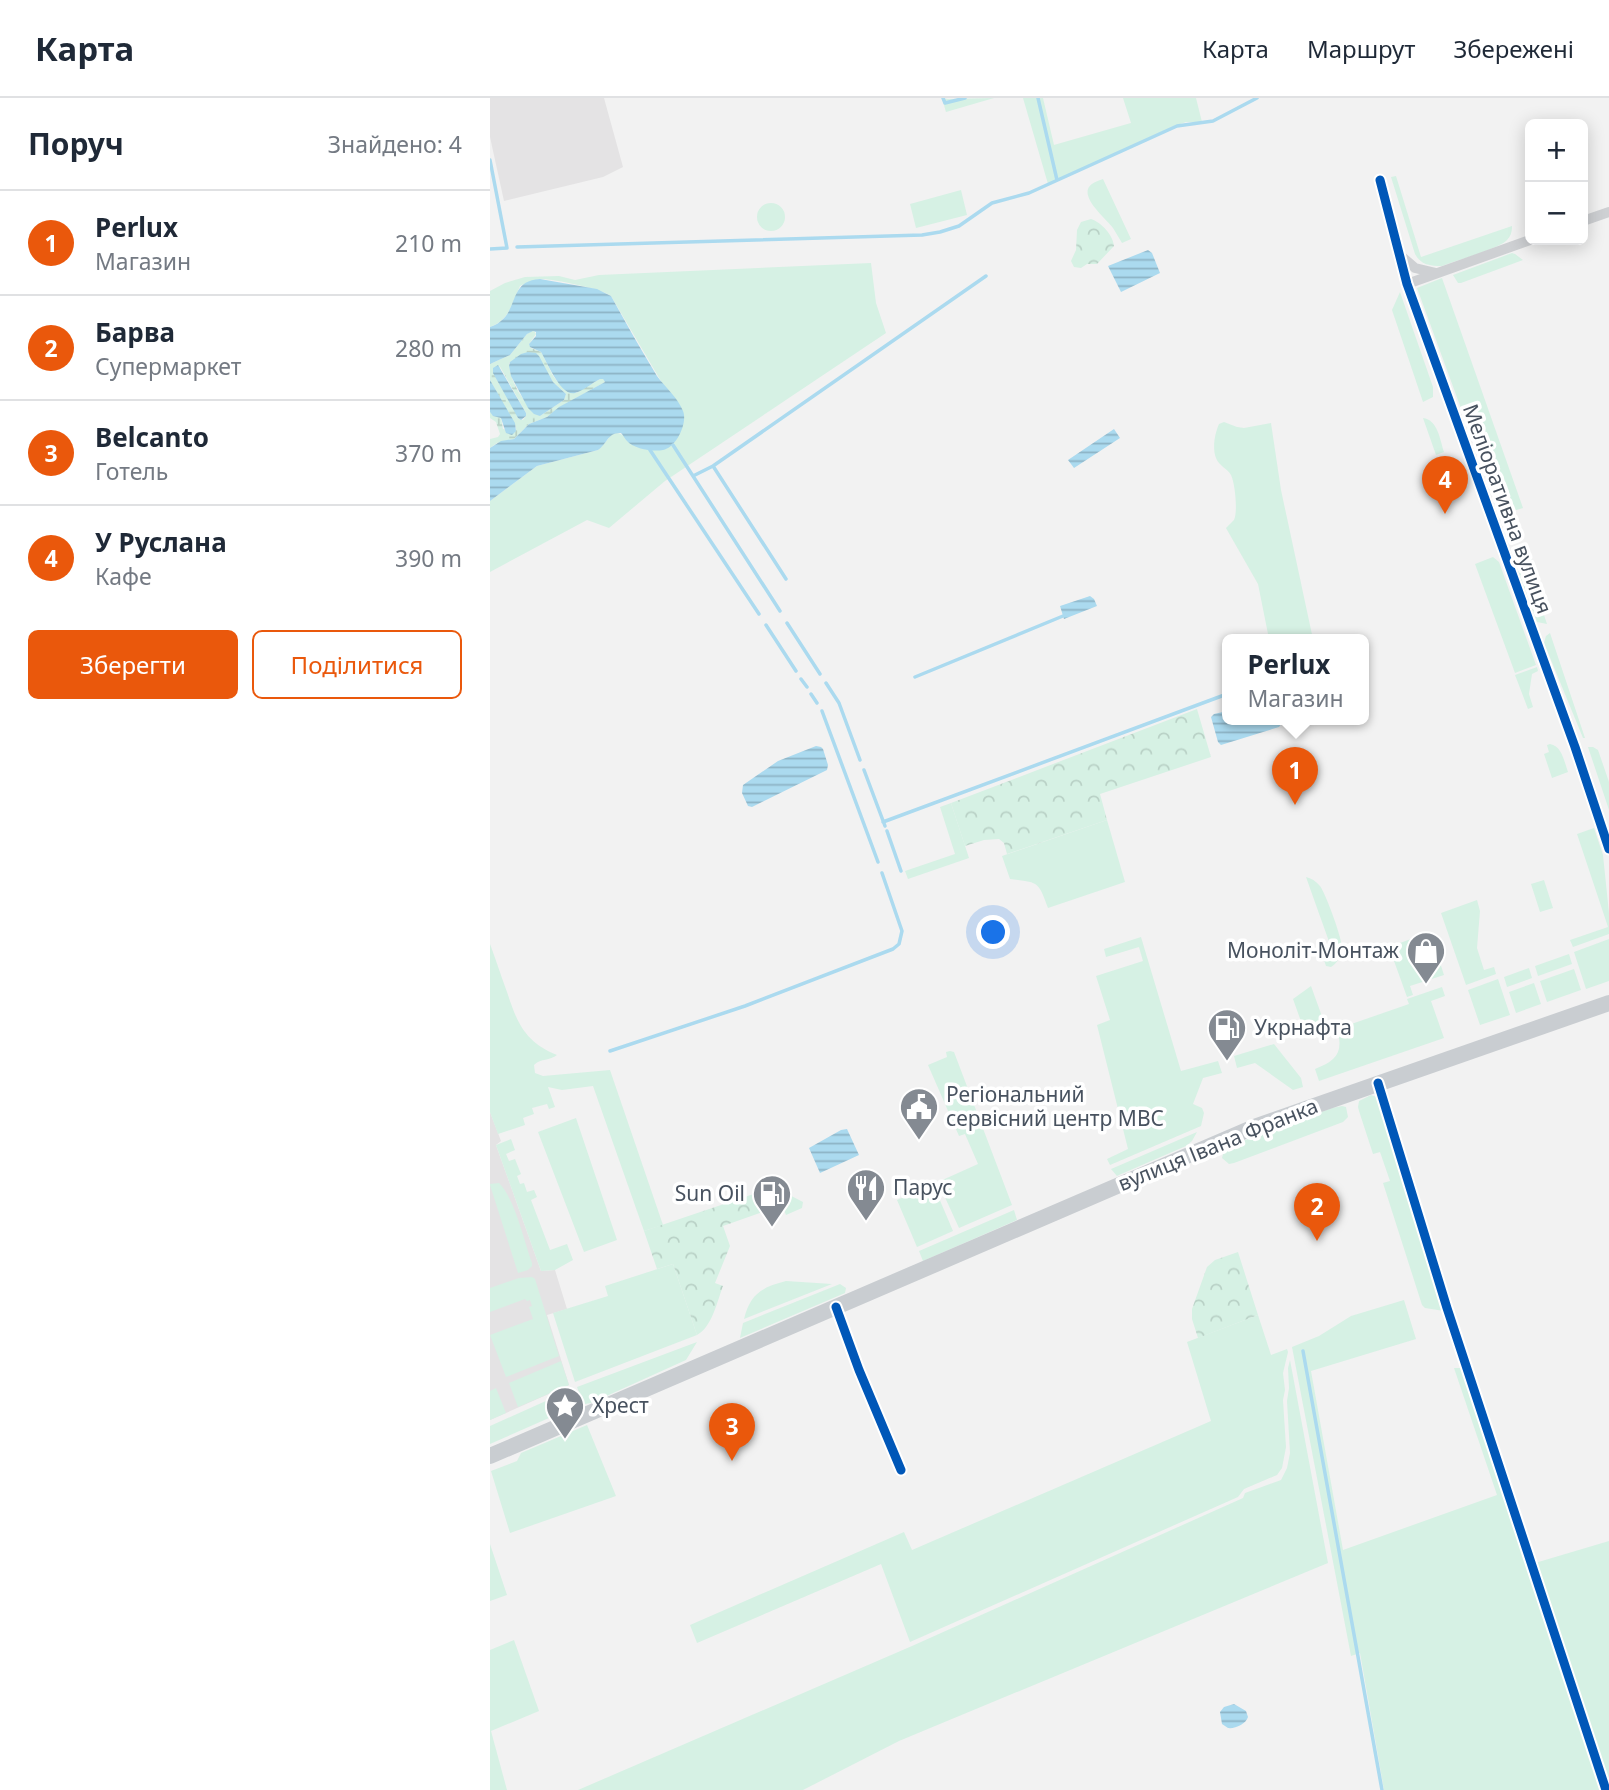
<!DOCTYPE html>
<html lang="uk">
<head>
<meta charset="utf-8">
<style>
  body { margin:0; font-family:"Noto Sans",sans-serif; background:#f6f6f7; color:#1f2937 }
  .controls { position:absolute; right:21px; top:21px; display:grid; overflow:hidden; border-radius:10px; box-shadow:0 4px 18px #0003 }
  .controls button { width:63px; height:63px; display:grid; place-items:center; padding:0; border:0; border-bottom:2px solid #e0e1e3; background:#fff; color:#1f2937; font:35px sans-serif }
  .you { position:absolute; left:504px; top:835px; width:24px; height:24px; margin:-18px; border:5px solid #fff; border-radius:50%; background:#1a73e8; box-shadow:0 0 0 10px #1a73e833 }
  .badge { display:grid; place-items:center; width:46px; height:46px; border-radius:50%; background:#ea580c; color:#fff; font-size:23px; font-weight:700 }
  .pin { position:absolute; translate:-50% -58px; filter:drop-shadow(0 2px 4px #0008) }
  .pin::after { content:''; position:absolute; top:37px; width:24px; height:21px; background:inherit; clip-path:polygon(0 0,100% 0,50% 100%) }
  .popup { position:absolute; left:732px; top:536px; width:147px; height:91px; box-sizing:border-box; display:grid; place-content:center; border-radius:10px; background:#fff; filter:drop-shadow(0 2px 5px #0005); font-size:23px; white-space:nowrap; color:#747a83 }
  .popup b { font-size:26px; color:#1f2937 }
  .popup::after { content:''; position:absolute; left:50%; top:100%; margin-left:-14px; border:14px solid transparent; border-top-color:#fff }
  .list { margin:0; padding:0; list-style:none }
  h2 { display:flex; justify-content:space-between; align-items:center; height:91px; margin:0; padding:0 28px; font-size:30px }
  h2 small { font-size:23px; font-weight:400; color:#747a83 }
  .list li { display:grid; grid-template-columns:46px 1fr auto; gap:21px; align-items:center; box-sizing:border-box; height:105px; padding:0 28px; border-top:2px solid #e0e1e3 }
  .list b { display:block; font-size:26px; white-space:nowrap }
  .list p { margin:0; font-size:23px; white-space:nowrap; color:#747a83 }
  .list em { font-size:23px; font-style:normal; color:#747a83 }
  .actions { display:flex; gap:14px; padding:21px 28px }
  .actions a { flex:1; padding:16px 0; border:2px solid #ea580c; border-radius:10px; text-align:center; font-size:24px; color:#ea580c }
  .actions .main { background:#ea580c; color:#fff }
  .map { position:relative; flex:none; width:1119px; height:1692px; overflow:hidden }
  header { display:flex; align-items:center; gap:42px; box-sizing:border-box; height:98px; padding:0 35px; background:#fff; border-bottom:2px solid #e0e1e3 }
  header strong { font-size:33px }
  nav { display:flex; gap:38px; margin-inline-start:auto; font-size:24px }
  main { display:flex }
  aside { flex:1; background:#fff }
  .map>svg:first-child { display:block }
  .education { fill:#e4e3e4 }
  .green { fill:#d6f1e4 }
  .forest { fill:url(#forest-crowns) }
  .wetland { fill:url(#wetland-marsh); fill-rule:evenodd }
  .water { fill:url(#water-rules) }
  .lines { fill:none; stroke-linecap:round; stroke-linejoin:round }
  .stream { stroke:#abdaef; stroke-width:3.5 }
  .minor { stroke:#ced0d3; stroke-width:10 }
  .primary { stroke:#c9cdd1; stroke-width:16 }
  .cycleway-casing { stroke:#fff; stroke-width:13 }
  .cycleway { stroke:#0057b8; stroke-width:9 }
  .labels { text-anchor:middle; stroke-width:7; stroke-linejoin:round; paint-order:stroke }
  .street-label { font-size:21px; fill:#48525f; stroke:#fff }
  .poi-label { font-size:21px; fill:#48525f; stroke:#fff; text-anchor:start }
</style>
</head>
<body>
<header>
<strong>Карта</strong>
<nav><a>Карта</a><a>Маршрут</a><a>Збережені</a></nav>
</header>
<main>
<aside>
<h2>Поруч<small>Знайдено: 4</small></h2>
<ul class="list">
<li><span class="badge">1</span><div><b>Perlux</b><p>Магазин</p></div><em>210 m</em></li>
<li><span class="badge">2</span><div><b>Барва</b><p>Супермаркет</p></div><em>280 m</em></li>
<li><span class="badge">3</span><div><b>Belcanto</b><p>Готель</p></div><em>370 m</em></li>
<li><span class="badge">4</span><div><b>У Руслана</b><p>Кафе</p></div><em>390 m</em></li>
</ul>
<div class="actions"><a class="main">Зберегти</a><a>Поділитися</a></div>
</aside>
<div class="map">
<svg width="1119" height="1692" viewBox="0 0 1119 1692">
  <defs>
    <pattern id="forest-crowns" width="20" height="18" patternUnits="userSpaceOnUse" patternTransform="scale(1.75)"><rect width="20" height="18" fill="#d6f1e4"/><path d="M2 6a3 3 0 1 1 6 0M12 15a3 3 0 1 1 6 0" fill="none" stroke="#b9d1c6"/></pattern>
    <pattern id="wetland-marsh" width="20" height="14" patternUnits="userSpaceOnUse" patternTransform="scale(1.75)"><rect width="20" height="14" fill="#d6f1e4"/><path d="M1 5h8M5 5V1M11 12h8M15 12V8" fill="none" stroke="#b9d1c6"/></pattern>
    <pattern id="water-rules" width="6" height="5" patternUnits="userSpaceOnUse" patternTransform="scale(1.75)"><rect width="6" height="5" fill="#abdaef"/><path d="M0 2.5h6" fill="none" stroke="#8db3c5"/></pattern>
  </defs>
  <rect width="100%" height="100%" fill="#f2f2f2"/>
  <path class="education" d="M0,0h114l19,69 -20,10 -99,24 -14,-64z
    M0,1014l11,29 -5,4 45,126 14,-1 12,39 -20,6 22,70 -79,35z"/>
  <path class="green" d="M452,0l6,1 46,-1 -48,14z
    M533,0h20l11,47 77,-22 -8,-25h73l6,24h-16l-14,5 -124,57z
    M906,78l25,81 91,-31c0,6 -1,10 -6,15 -11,9 -49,19 -64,25 -12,0 -21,-1 -27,-12l-24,-77z
    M613,81l28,60 -9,4c-3,-5 -6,-10 -9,-15 -7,-9 -29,-27 -25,-39 2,-6 10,-8 15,-10z
    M471,92l6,25 -51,13 -6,-24z
    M267 119a14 14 0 1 1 28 0a14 14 0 1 1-28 0Z
    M1022,155l3,1 8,6 -62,23h-3l-5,-8z
    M381,165l5,40 10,30 -221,148 -56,47 -22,-8 -97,52v-71l47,-35 61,-16c10,-7 13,-24 26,-14l41,-48 -54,-92c-9,-7 -57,-17 -69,-17 -7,0 -15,4 -22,7 -8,17 -10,34 -30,41v-36l15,-8 20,-6 34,-1 16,4 24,-5z
    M952,180l81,230 -23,7 -83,-227z
    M910,194l33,95v10l-10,5 -31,-92z
    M933,320c15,2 17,22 21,34l-8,3z
    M734,324l13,5 7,1 27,-5 10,67 32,149h-44l-11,-55 -32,-56c1,-1 7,-7 8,-8 4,-8 1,-37 -3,-45 -4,-7 -12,-9 -15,-17 -4,-10 -1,-25 3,-34z
    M1036,445l19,54 -6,3 8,24 -10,-2 -24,-64c0,-9 5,-11 13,-15z
    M1003,459l6,5 37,103 -21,8 -40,-109z
    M1060,535l35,105h-2l-39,-95 2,-7z
    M1047,569l1,4 -6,3 -3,20 4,13 -5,2 -13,-34z
    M1060,646c12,2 14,17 18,28l-16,6 -8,-24 5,-2 -2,-7z
    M1098,649h5l5,3 11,32v28z
    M461,705l18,55 -61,21 -3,-8 50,-17 -15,-47z
    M617,722l18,62 -77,26c-10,-28 -10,-25 -38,-29l-8,-23z
    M1104,730l9,27 6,58v21l-36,13 -3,-7 38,-13 -31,-93z
    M816,779c5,1 10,4 14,9 5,6 23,54 22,63 -1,8 -5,14 -11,18l-5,-1 -4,-12 10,-4z
    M1054,782l9,28 -13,4 -9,-28z
    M987,802l3,11 -3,37 7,22 10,-3 2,7 -30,11 -25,-72z
    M940,834l14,43 -34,11 3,9 -6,2 -18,-50z
    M651,839l40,134 37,-10 4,12 -19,5 -10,26 9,4 2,5 -3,13 -91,39 -3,-6 21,-10 -31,-124 13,-5 -14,-44 47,-15 -4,-14 -33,10 -2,-8z
    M1119,841v42l-23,8 -12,-37z
    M0,846c6,16 11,32 17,48 10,31 18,50 50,63 -7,6 -16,3 -23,10l1,8 8,3 67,-6 53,155 -19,6 -51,-145 -31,4 -14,-3 7,20 -6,2 -2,-5 -15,4 2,6 -11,4 2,7 -27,9 -8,-22z
    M1079,856l3,10 -34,12 -3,-10z
    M1039,870l3,10 -25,9 -3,-10z
    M1084,871l7,21 -34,12 -7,-21z
    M1008,881l12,36 -30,10 -12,-35z
    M1044,885l7,21 -25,9 -7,-21z
    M821,888l17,47 -12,4 -5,-12 -8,2 -10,-28z
    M952,889l3,9 -14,5 13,37 -125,43 -4,-12c21,-8 29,-16 22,-40l72,-25 -2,-5z
    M784,946l27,34 2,9 -10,3 -38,-27 -18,5 -3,-12z
    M460,953l4,1 58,153 -53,23 -21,-46 40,-18 -13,-30 -6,2 -31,-71 19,-8 -1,-5z
    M881,997l6,2 2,4 65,210 -19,-3 -3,-3 -39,-122 7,-2 -10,-29 -7,2 -14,-43 -1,-4 1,-6z
    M852,1008l4,1 2,10 -5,5 -109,41 -5,1 -7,-6 2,-8 5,-4 103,-38z
    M86,1020l41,122 -33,12 -46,-120z
    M707,1034l-5,9 -6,5 -67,29 -2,1 -6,-7z
    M21,1041l4,11 -9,4 3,7 6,-2 6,15 -4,2 3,8 4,-1 3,9 7,-2 3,7 -6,3 19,50 17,-6 6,16 -18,10 -14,1 -45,-126z
    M9,1085c16,16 25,58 33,80v3l-4,4 -10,3 -28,-88v-1z
    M443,1086l20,47 -36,16 -20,-47z
    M524,1112l3,10 -94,41 -4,-10z
    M183,1166l24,71 -122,47 -22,-69 55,-17 -3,-10z
    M42,1179l3,2 24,77 -53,21 -16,-42 43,-16 -4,-12 3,-1 -2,-6 -3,1 -2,-2 -35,13v-24l29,-10z
    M296,1183l46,3 -88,35c6,-25 18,-32 42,-38z
    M350,1186l6,4 -1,5 -105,45 3,-15z
    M914,1202l12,39 -105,32 32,179 154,-55 -43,-127h6l4,5 137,417h-217l-24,-137 -9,3 -59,-309 27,-11 32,-20z
    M768,1217l13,40 16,-6 1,3 -5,21 2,17 -2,10 3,47 -4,21 -5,7 -33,14 -6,8 -328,145 -29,-78 -184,79 -7,-18 214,-93 8,18 299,-129 -24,-79z
    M207,1244l-11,18 -95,43 -6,1 -3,-3 -5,-14z
    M800,1262l38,203 -429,178 -96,49h-225l334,-144 331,-148 2,-5 36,-13 6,-12 3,-15 -3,-52 2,-13 -1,-20z
    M71,1263l8,24 -51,22 -9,-24z
    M6,1290l10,25 -16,7v-29z
    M78,1293l6,16 -84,37v-18z
    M97,1327l29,71 -106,37 -19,-62 26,-10 4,-8z
    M1119,1443v247l-74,-225z
    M0,1446l17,51 -17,6z
    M24,1542l25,71 -48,20 16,59h-17v-140z"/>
  <path class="forest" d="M601,121c11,4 22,16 23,27l-17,18h-10l-6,4 -7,-1 -3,-6 5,-11 1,-20 4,-8z
    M707,611l14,48 -111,37 7,26 -100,34 -3,-11 -5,-4 -15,1 -19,6 -14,-43z
    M284,1089l29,15 -1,6 -16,7 -4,-10 -59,21 7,20 -15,37 8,3c-6,16 -11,41 -26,49l-24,-71 -16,5 -13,-38z
    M748,1154l20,63 -60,23 -6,-19v-10l15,-42 8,-7z"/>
  <path class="wetland" d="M41,233h3l2,3 -7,10 2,4 10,4c12,21 11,32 35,41l24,-14h3l2,3 -45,25 -13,10 -18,7 -15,15 -17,4 -7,5v-9l8,-2 2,-3 -4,-12 -6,-4v-6l2,2 9,4 2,11 13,2v-4l-26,-47v-16l20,-9 17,-21zM47,256l16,28 13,12 -2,6 -24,16c-15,-11 -30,-33 -31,-53l8,-5zM9,267l27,48v3l-3,4 -5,-2z"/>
  <path class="water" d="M658,152l4,3 8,20 -39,19 -13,-26z
    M50,181l57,10 14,7c15,27 30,54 46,80 8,11 21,22 26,35 5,12 -7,37 -20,39 -10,2 -29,-1 -36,-9 -2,-2 -4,-6 -6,-8 -13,-1 -14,11 -23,17l-61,16 -47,35v-53l11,-7 13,-2 15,-15 18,-7 12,-10 46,-25 -2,-3h-3c-8,4 -17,12 -25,14 -14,4 -28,-31 -34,-41l-11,-5 -1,-3 7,-8v-4l-3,-1 -6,3 -17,21 -20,9v-37c32,-11 15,-46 50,-48z
    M38,254l8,1 3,3 14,26 13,12 -2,6 -24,16 -6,-2 -6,-6 -17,-32 -2,-10 1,-4 11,-8z
    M8,267l28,48v3l-5,4 -3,-2 -25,-45v-5z
    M0,282l25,43 1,8 -4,4 -6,-2 -5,-15 -8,-2 -3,-4z
    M624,331l6,9 -46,30 -6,-8z
    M600,498l4,3 3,7 -33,13 -4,-13z
    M737,613v8h58l-6,8 -58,18 -3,-3 -7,-25 3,-3z
    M326,648l5,1 2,2 5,16 -1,5 -75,37 -4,-1 -6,-13 1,-8 35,-24z
    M357,1031l12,26 -39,18 -11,-25 32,-18z
    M744,1606l12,7 2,6c-2,7 -13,12 -20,11l-6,-4 -2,-12 4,-5z"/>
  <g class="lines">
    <path class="stream" d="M453,0l2,5 20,-5
      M548,0l19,82
      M0,62l17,88
      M27,149l405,-12 18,-3 19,-6 33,-23 37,-10 148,-67 36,-5 44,-23
      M0,151l17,-1
      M183,347l107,166
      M160,352l109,164
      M223,368l73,113
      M203,378l20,-10 273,-190
      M297,525l33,51
      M276,527l30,46
      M425,579l148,-61
      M311,581l6,8
      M336,585l13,20 21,57
      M321,596l6,9
      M332,613l56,151
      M374,672l21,56
      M393,724l344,-128
      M397,733l14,40
      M120,953l135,-45 148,-57 6,-5 3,-13 -20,-58
      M813,1253l79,439"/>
    <path class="minor" d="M890,82l27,104 168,463 34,102
      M1093,123l26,-9
      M911,158l14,12 21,5
      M917,186l123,-44
      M888,985l69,225 159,482
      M346,1209l23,63 42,100"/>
    <path class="primary" d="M0,1358l764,-329 355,-124"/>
    <g class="cycleway-casing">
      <path id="cycleway" d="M890,82l27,104 168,463 34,102
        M888,985l69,225 159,482
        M346,1209l23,63 42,100"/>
    </g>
    <use href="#cycleway" class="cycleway"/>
  </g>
  <defs>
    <g id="shop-pin" transform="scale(2.0125)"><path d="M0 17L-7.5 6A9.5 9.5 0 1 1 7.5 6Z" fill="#848a92" stroke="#fff"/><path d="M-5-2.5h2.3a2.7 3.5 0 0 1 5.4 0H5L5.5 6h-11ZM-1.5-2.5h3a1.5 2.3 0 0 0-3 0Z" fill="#fff"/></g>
    <g id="fuel-pin" transform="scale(2.0125)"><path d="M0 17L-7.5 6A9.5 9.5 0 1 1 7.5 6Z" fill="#848a92" stroke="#fff"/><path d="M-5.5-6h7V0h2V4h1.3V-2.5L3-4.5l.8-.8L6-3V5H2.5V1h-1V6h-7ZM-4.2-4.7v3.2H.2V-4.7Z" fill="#fff"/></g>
    <g id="civic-pin" transform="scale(2.0125)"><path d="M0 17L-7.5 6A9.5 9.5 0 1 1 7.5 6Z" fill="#848a92" stroke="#fff"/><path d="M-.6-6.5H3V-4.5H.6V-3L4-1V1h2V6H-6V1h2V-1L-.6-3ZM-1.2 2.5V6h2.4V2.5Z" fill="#fff"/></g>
    <g id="restaurant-pin" transform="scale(2.0125)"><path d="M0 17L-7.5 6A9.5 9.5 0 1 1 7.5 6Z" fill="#848a92" stroke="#fff"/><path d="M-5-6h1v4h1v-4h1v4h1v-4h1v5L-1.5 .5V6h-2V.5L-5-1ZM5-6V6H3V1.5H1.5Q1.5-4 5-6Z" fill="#fff"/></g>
    <g id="sight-pin" transform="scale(2.0125)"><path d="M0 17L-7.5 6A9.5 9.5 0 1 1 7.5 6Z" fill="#848a92" stroke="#fff"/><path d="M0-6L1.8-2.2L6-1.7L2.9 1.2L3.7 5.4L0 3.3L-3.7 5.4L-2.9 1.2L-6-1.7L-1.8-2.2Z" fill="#fff"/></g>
  </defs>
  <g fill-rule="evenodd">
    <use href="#shop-pin" x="936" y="853"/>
    <use href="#fuel-pin" x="737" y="930"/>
    <use href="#civic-pin" x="429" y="1009"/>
    <use href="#restaurant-pin" x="376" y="1090"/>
    <use href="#fuel-pin" x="282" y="1096"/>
    <use href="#sight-pin" x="75" y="1308"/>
  </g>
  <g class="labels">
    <g class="street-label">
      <text transform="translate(1017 411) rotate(70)" y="7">Меліоративна вулиця</text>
      <text transform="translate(728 1047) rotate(-22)" y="7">вулиця Івана Франка</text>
    </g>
    <g class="poi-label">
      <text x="909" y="860" text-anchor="end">Моноліт-Монтаж</text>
      <text x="764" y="937">Укрнафта</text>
      <text x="456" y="1004">Регіональний<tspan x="456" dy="24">сервісний центр МВС</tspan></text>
      <text x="403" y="1097">Парус</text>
      <text x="255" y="1103" text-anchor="end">Sun Oil</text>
      <text x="102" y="1315">Хрест</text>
    </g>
  </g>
</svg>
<div class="controls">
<button>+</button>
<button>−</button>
</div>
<div class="you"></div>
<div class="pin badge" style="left:805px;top:707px">1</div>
<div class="popup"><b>Perlux</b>Магазин</div>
<div class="pin badge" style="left:827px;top:1143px">2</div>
<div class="pin badge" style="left:242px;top:1363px">3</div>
<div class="pin badge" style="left:955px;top:416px">4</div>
</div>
</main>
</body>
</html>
